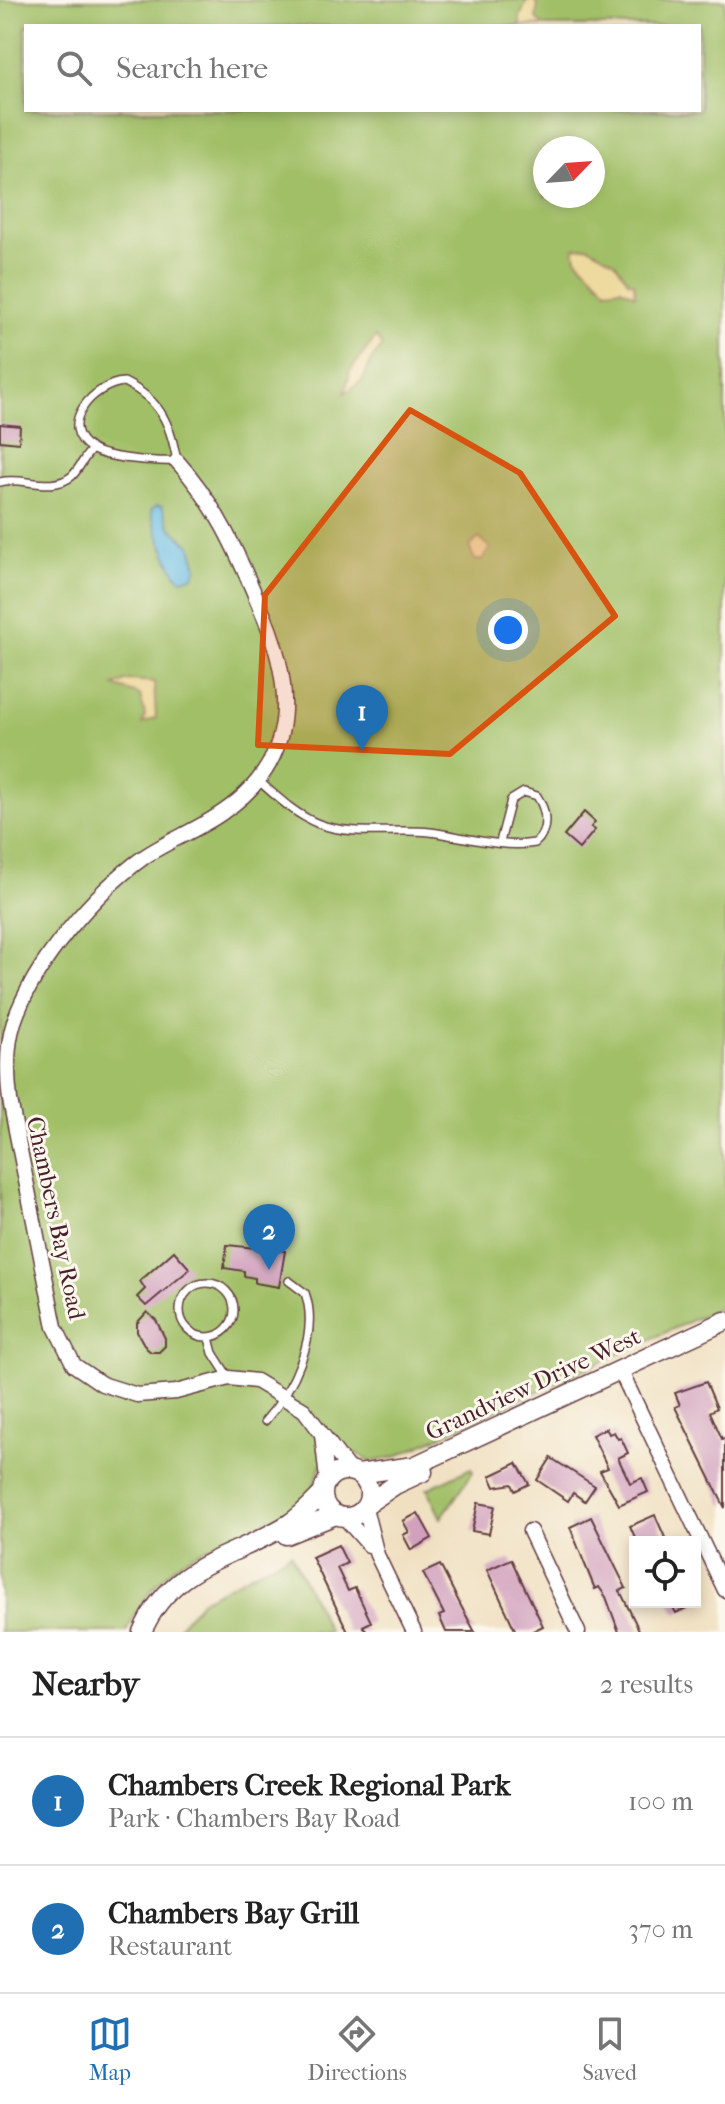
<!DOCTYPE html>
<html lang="en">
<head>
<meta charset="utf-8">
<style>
  body { margin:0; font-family:"IM FELL French Canon",serif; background:#f6f6f6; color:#222 }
  .controls { position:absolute; right:24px; bottom:24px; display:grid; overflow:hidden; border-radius:0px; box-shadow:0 4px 12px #0003 }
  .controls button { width:72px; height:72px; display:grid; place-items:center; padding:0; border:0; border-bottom:2px solid #e0e0e0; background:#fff; color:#222; font:40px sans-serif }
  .compass { position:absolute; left:533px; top:136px; width:72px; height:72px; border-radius:50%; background:#fff; box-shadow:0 4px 12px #0003; rotate:65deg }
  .you { position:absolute; left:508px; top:630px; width:28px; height:28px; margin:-20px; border:6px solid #fff; border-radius:50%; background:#1a73e8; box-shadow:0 0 0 12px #1a73e833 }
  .badge { display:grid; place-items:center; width:52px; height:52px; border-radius:50%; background:#1f6fb2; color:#fff; font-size:26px; font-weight:700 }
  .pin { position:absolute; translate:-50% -66px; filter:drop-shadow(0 2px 4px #0008) }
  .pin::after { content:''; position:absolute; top:42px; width:28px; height:24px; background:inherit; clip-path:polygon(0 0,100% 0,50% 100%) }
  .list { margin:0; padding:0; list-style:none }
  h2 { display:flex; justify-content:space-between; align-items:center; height:104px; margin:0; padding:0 32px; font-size:34px }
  h2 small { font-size:26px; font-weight:400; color:#767676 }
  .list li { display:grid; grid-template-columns:52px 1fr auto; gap:24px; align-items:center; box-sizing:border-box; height:128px; padding:0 32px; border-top:2px solid #e0e0e0 }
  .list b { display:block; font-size:30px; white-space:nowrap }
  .list p { margin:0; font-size:26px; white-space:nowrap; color:#767676 }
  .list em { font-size:26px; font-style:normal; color:#767676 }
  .icon { flex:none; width:44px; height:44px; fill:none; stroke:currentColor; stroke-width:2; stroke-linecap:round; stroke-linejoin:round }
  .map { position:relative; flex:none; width:725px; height:1632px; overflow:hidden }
  .search { position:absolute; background:#fff; box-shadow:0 4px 12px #0003; left:24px; right:24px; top:24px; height:88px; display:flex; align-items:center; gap:20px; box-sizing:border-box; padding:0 28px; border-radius:0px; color:#767676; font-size:30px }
  .sheet { height:360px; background:#fff }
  nav { display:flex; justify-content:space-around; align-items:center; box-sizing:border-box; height:112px; border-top:2px solid #e0e0e0; background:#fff; font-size:22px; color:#767676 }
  nav a { display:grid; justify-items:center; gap:4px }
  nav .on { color:#1f6fb2 }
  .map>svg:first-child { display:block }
  .green { fill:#a1bf66; stroke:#766f48; stroke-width:2; fill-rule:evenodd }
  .sand { fill:#eeda9e; stroke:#9c7c64; stroke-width:2 }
  .water { fill:#68bee5; stroke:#596e88; stroke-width:2 }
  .building { fill:#d1a0be }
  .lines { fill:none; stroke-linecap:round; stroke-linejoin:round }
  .service-casing { stroke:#633c42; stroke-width:10 }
  .minor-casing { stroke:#633c42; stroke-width:17 }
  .tertiary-casing { stroke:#633c42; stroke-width:21 }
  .service { stroke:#fff; stroke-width:7 }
  .minor { stroke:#fff; stroke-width:14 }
  .tertiary { stroke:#fff; stroke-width:18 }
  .marked { fill:#d8530f; fill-opacity:0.2; stroke:#d8530f; stroke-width:6; stroke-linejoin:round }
  .labels { text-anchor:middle; stroke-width:6; stroke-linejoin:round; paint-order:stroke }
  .street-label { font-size:24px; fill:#4a1f2b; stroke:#fbf7ec }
</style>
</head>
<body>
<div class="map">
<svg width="725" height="1632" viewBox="0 0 725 1632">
  <rect width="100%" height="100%" fill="#fbf7ec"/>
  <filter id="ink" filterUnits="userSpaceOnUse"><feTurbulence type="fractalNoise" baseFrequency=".0125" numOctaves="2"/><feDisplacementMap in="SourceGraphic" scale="16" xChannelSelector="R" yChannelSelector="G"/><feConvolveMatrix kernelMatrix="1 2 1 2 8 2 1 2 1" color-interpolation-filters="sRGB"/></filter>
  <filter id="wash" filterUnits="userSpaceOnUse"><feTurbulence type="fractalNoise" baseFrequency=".006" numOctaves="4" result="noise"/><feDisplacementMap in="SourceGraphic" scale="32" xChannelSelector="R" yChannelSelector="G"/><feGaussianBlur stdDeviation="1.8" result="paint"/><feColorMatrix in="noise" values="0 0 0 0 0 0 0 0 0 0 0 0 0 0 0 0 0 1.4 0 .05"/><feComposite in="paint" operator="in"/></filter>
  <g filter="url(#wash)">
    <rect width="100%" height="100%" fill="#f0e0c1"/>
    <path class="green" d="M0,0h725v1305l-330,152 -24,5 -15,-9 -36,13c-13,69 -88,62 -136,94 -26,18 -45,44 -58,72h-126zM26,26h673v84h-673zM545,148h48v48h-48z
      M471,1468l2,4 -32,46 -14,-29z
      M291,1553l38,79h-155l28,-32z"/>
    <path class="sand" d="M527,0h7l4,5 -2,14 8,7h-24v-9z
      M588,246l27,16 13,19 6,1 1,13 -14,-7 -14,2c-12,-13 -21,-22 -31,-32l-2,-10z
      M376,337l6,9 -10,13 -9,21 -18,13 5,-22z
      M479,538l11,10 -7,12h-8l-6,-13z
      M128,680l26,2 2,36 -14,6 3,-9 -5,-20 -26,-9z"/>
    <path class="water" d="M156,506h6l8,21 21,19 6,22 -5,9 -11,2c-9,-5 -29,-58 -30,-69z"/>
    <g id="blocks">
      <path class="building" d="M0,424l20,2 -1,17 -19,-2z
        M584,812l11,10 -4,5 4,3 -16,19 -15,-13z
        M227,1245l58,6 -6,36 -24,-4v-5l-11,-2v-5l-20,-3z
        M174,1251l16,18 -44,37 -9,-9 8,-8 -5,-8z
        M147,1312l9,8 9,18v8l-6,6h-8l-5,-4 -9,-16v-9z
        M706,1382l11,26 -7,4 12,27 3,-1v70l-50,-101 5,-2 -5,-12z
        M606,1428l3,6 5,-2 4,7 3,-1 7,15 -10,5 12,25 12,-5 6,14 -29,13 -19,-34 8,-3 -16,-33z
        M551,1458l44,28 -10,15 -12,-8 -5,8 -31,-21z
        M517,1463l12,21 -14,7 -3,-7 -17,3 -5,-11z
        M478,1503l17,3 -6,28 -17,-3z
        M418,1513l14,25 -21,12 -8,-15 6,-3 -6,-11z
        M655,1515l12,27h-30l-7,-16z
        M591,1517l35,71 -6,3 20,41h-21l-13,-35 -7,-10 -4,2 -7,-17 -18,-45z
        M338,1545l9,18 -10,5 11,23 7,-3 16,34 -8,4 4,6h-19l-36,-75z
        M511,1559l32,67 -12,6h-15l-29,-62z
        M440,1565l21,41 14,26h-29l-7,-16 5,-2 -21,-41z
        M670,1602h29l-23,11z"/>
    </g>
  </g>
  <g filter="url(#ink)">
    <use href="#blocks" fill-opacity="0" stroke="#633c42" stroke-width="2"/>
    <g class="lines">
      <g class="service-casing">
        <path id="service" d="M124,382c36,18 46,40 53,79 -18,1 -70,-2 -85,-12 -37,-23 2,-65 32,-67z
          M0,482c23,-6 51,11 72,-6 8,-8 12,-19 20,-27
          M259,781c18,16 37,34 60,43 35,13 75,4 111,8 33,4 72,17 105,11 14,-12 12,-32 2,-47l-13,-4 -13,8 -11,42
          M180 1310a27 27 0 1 1 54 0a27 27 0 1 1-54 0Z
          M209,1338l4,15 16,25
          M265,1421c28,-31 55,-86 40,-128l-16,-12"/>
      </g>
      <g class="minor-casing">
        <path id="minor" d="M177,461c38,42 59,89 81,141 35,77 45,156 -35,210 -25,18 -54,28 -79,45 -50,36 -110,106 -130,165 -8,25 -7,53 -4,78l45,227 19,38 28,19 35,11 39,-3 53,-14 27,3 48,29 46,61
          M620,1370l105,220
          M322,1434l5,46
          M365,1508l12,47 37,77
          M345,1518l24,27
          M530,1531l48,101"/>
      </g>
      <g class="tertiary-casing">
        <path id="tertiary" d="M323 1494a23 23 0 1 1 46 0a23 23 0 1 1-46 0Z
          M358,1474l56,-8 311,-145
          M367,1504l28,-19 28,-13
          M286,1535l50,-20
          M142,1632c30,-70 91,-73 148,-109 12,-8 22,-19 32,-29"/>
      </g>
      <use href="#service" class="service"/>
      <use href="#minor" class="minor"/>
      <use href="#tertiary" class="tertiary"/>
    </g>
  </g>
  <path class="marked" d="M410,410l110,63 95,143 -165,138 -192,-9 7,-150z"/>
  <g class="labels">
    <g class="street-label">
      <text transform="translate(56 1218) rotate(78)" y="8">Chambers Bay Road</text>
      <text transform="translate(533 1384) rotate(-25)" y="8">Grandview Drive West</text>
    </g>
  </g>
</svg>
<div class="controls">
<button><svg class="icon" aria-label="locate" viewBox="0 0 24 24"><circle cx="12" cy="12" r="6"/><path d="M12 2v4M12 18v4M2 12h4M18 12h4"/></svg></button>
</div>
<svg class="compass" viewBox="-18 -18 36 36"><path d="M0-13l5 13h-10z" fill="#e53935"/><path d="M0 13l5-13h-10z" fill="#767676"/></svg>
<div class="you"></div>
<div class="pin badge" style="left:362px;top:751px">1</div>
<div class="pin badge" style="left:269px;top:1270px">2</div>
<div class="search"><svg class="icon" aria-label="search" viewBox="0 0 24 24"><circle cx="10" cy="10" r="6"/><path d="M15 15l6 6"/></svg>Search here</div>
</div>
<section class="sheet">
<h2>Nearby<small>2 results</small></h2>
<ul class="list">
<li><span class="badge">1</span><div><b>Chambers Creek Regional Park</b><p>Park · Chambers Bay Road</p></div><em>100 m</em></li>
<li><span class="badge">2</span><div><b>Chambers Bay Grill</b><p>Restaurant</p></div><em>370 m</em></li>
</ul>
</section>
<nav>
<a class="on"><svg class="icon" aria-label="map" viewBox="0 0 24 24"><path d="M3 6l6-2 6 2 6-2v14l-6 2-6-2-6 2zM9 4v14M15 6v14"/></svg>Map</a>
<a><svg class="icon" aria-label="directions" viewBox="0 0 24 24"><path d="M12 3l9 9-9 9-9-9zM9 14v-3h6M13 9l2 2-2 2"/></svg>Directions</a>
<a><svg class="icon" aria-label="saved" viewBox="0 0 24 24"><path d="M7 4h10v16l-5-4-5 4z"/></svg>Saved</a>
</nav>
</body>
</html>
